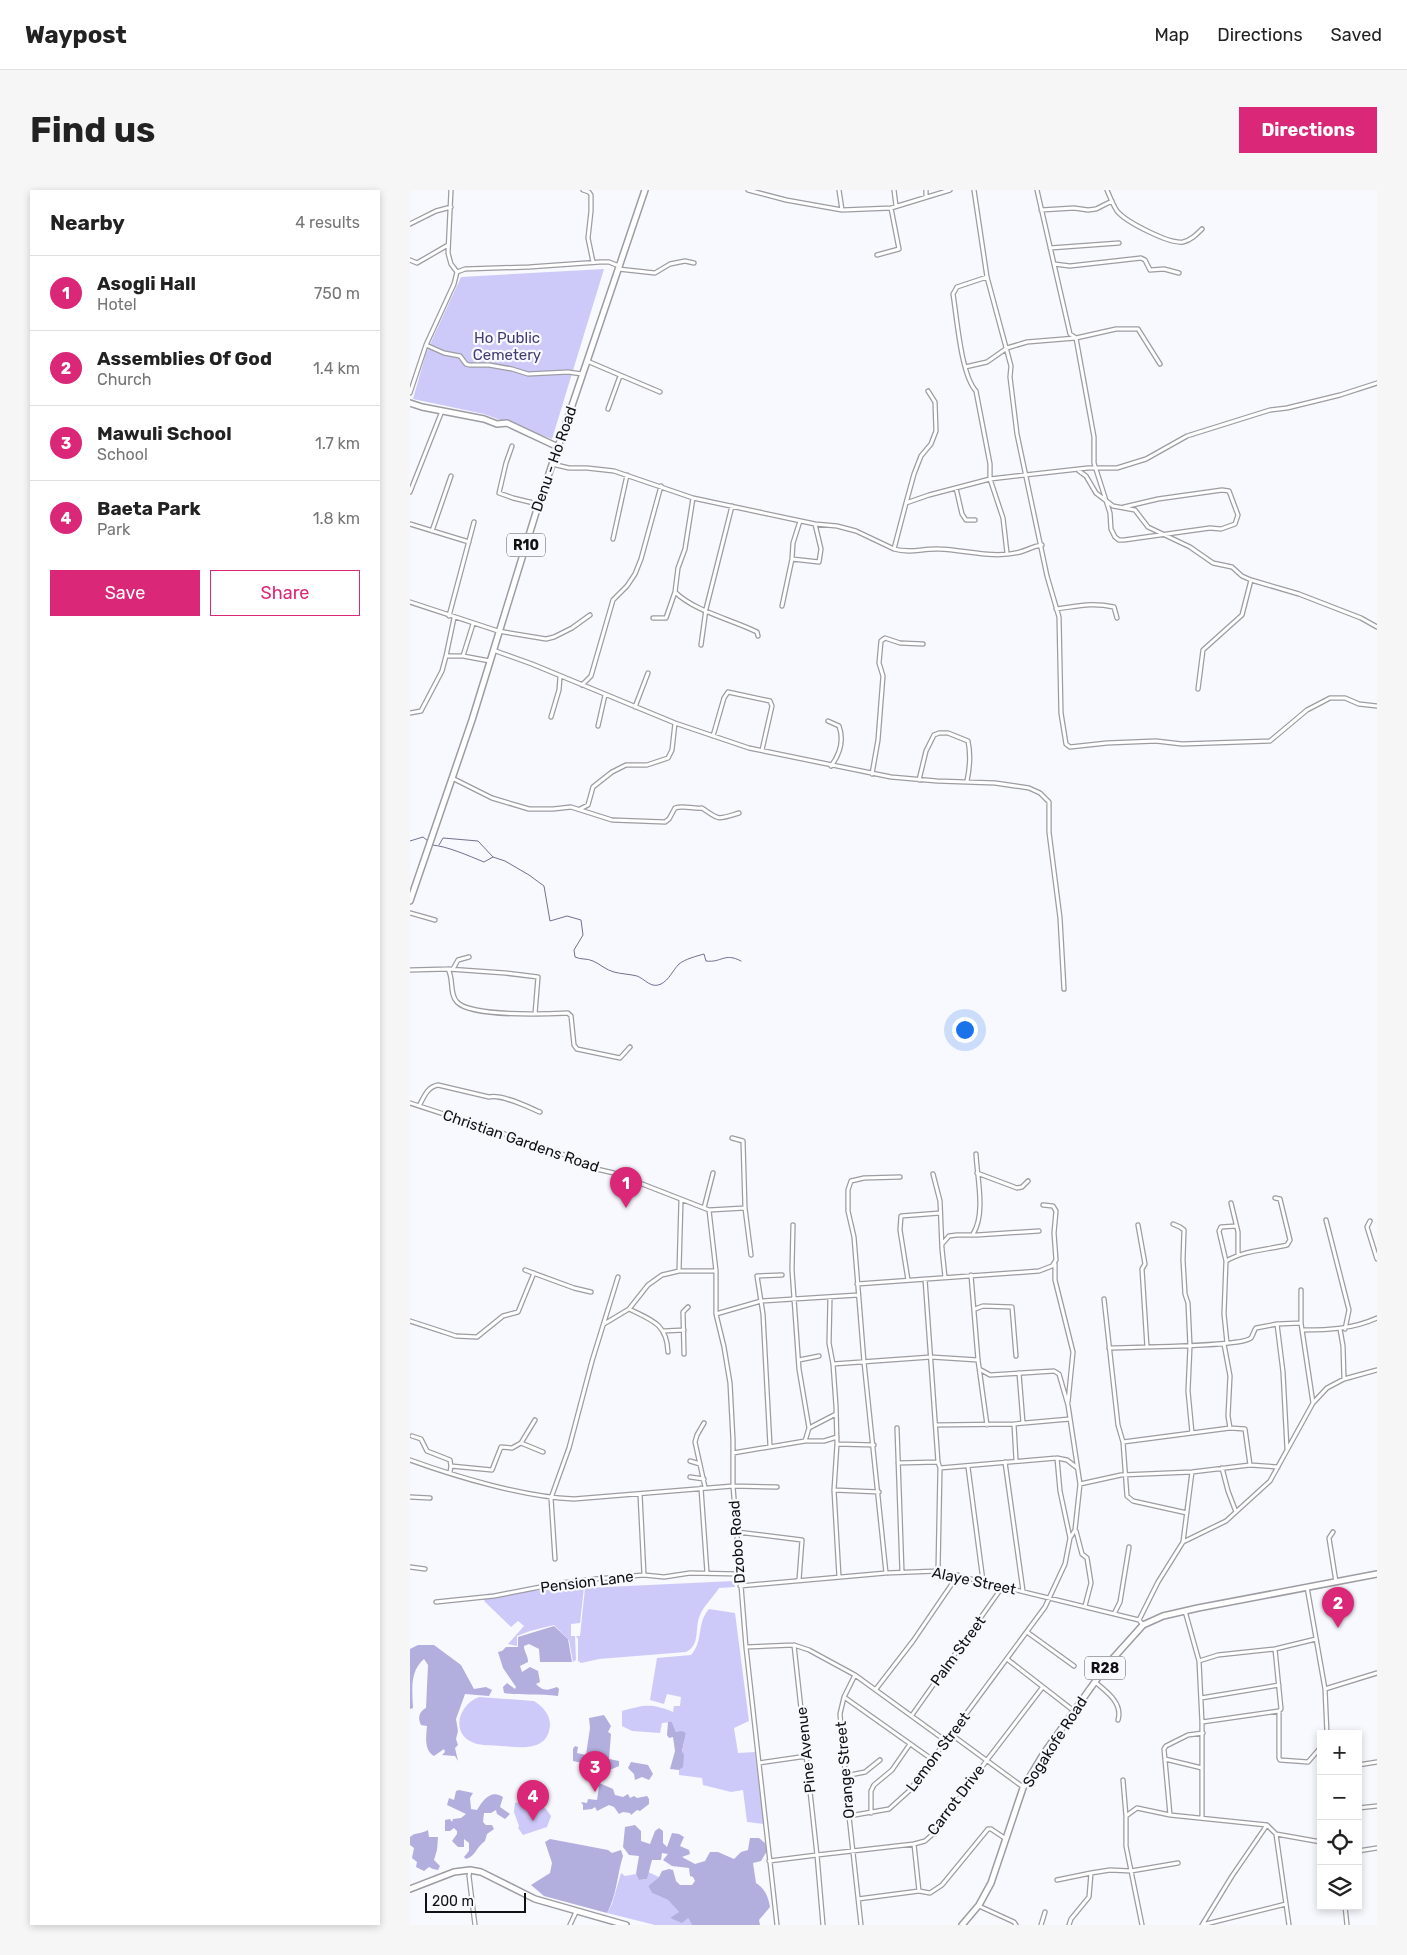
<!DOCTYPE html>
<html lang="en">
<head>
<meta charset="utf-8">
<style>
  body { margin:0; font-family:Rubik,sans-serif; background:#f6f6f6; color:#222 }
  .controls { position:absolute; right:15px; bottom:15px; display:grid; overflow:hidden; border-radius:0px; box-shadow:0 2px 8px #0003 }
  .controls button { width:45px; height:45px; display:grid; place-items:center; padding:0; border:0; border-bottom:1px solid #e0e0e0; background:#fff; color:#222; font:25px sans-serif }
  .scale { position:absolute; left:15px; bottom:12px; width:101px; box-sizing:border-box; padding-left:5px; border:2px solid #111114; border-top:0; font-size:14px; line-height:18px; white-space:nowrap; color:#111114; -webkit-text-stroke:4px #f8f8ff; paint-order:stroke }
  .you { position:absolute; left:554px; top:839px; width:18px; height:18px; margin:-12px; border:4px solid #fff; border-radius:50%; background:#1a73e8; box-shadow:0 0 0 8px #1a73e833 }
  .badge { display:grid; place-items:center; width:32px; height:32px; border-radius:50%; background:#db2777; color:#fff; font-size:16px; font-weight:700 }
  .pin { position:absolute; translate:-50% -41px; filter:drop-shadow(0 1px 2px #0008) }
  .pin::after { content:''; position:absolute; top:26px; width:18px; height:15px; background:inherit; clip-path:polygon(0 0,100% 0,50% 100%) }
  .list { margin:0; padding:0; list-style:none }
  h2 { display:flex; justify-content:space-between; align-items:center; height:65px; margin:0; padding:0 20px; font-size:21px }
  h2 small { font-size:16px; font-weight:400; color:#767676 }
  .list li { display:grid; grid-template-columns:32px 1fr auto; gap:15px; align-items:center; box-sizing:border-box; height:75px; padding:0 20px; border-top:1px solid #e0e0e0 }
  .list b { display:block; font-size:19px; white-space:nowrap }
  .list p { margin:0; font-size:16px; white-space:nowrap; color:#767676 }
  .list em { font-size:16px; font-style:normal; color:#767676 }
  .actions { display:flex; gap:10px; padding:15px 20px }
  .actions a { flex:1; padding:11px 0; border:1px solid #db2777; border-radius:0px; text-align:center; font-size:18px; color:#db2777 }
  .actions .main { background:#db2777; color:#fff }
  .icon { flex:none; width:28px; height:28px; fill:none; stroke:currentColor; stroke-width:2; stroke-linecap:round; stroke-linejoin:round }
  .map { position:relative; flex:none; width:967px; height:1735px; overflow:hidden; border-radius:0px }
  header { display:flex; align-items:center; gap:30px; box-sizing:border-box; height:70px; padding:0 25px; background:#fff; border-bottom:1px solid #e0e0e0 }
  header strong { font-size:24px }
  nav { display:flex; gap:28px; margin-inline-start:auto; font-size:18px }
  .intro { display:flex; align-items:center; justify-content:space-between; box-sizing:border-box; height:120px; padding:0 30px }
  h1 { margin:0; font-size:35px }
  .button { padding:12px 22px; border-radius:0px; background:#db2777; color:#fff; font-size:18px; font-weight:700 }
  main { display:flex; gap:30px; padding:0 30px }
  aside { flex:1; background:#fff; border-radius:0px; box-shadow:0 2px 8px #0003 }
  .map>svg:first-child { display:block }
  .green { fill:#cdcaf9 }
  .forest { fill:#b2aedd }
  .lines { fill:none; stroke-linecap:round; stroke-linejoin:round }
  .stream { stroke:#737091; stroke-width:1 }
  .street-casing { stroke:#9c9ca2; stroke-width:5.5 }
  .secondary-casing { stroke:#9c9ca2; stroke-width:8 }
  .primary-casing { stroke:#9c9ca2; stroke-width:8 }
  .street { stroke:#fff; stroke-width:3 }
  .secondary { stroke:#fff; stroke-width:5 }
  .primary { stroke:#fff; stroke-width:5 }
  .labels { text-anchor:middle; stroke-width:4.5; stroke-linejoin:round; paint-order:stroke }
  .shield { fill:#f8f8ff; stroke:#56565a; stroke-width:1 }
  .shield-label { font-size:14px; font-weight:bold; fill:#111114 }
  .park-label { font-size:15px; fill:#433a75; stroke:#f8f8ff }
  .street-label { font-size:15px; fill:#111114; stroke:#f8f8ff }
</style>
</head>
<body>
<header>
<strong>Waypost</strong>
<nav><a>Map</a><a>Directions</a><a>Saved</a></nav>
</header>
<div class="intro"><h1>Find us</h1><a class="button">Directions</a></div>
<main>
<aside>
<h2>Nearby<small>4 results</small></h2>
<ul class="list">
<li><span class="badge">1</span><div><b>Asogli Hall</b><p>Hotel</p></div><em>750 m</em></li>
<li><span class="badge">2</span><div><b>Assemblies Of God</b><p>Church</p></div><em>1.4 km</em></li>
<li><span class="badge">3</span><div><b>Mawuli School</b><p>School</p></div><em>1.7 km</em></li>
<li><span class="badge">4</span><div><b>Baeta Park</b><p>Park</p></div><em>1.8 km</em></li>
</ul>
<div class="actions"><a class="main">Save</a><a>Share</a></div>
</aside>
<div class="map">
<svg width="967" height="1735" viewBox="0 0 967 1735">
  <rect width="100%" height="100%" fill="#f8f8ff"/>
  <path class="green" d="M194,79l-52,170 -68,-25 -71,-15 13,-46 35,-76z
    M324,1391l1,6 -16,1c-5,8 -16,19 -19,27 -6,13 1,30 -14,37l-87,7 -18,4 -3,-2v-22l-2,-3h4l5,-48z
    M174,1397l-4,36 -9,1v12h4l1,24 -3,2 -4,-22 -15,-15 -24,6 -13,5v10l-9,-2 16,-18 -6,-5 -7,6 -26,-25 -2,-4 4,-4z
    M299,1419l26,4 14,108 -15,7 4,25 17,-1 9,72 -17,-2 -4,-32 -12,2 -28,-7 -1,-7 -23,-3v-5l4,-4 -1,-14 4,-19 -10,-1 -4,-10 -10,1 -2,10 -28,-2 -10,-5v-15c23,-6 28,-8 51,1l1,-6h6l1,-9 -14,-3 -3,10 -14,-4 7,-42 34,-3c13,-14 5,-31 18,-46z
    M69,1507l55,4c9,6 16,13 16,24 -2,28 -31,22 -49,21 -8,-1 -19,0 -27,-3 -24,-9 -16,-38 5,-46z
    M119,1610l17,9 5,7 -4,11 -24,8 -5,-7 1,-2 -5,-14 1,-9z
    M238,1682l11,5 -11,9 4,7 16,7 12,13 -10,6 18,-1 4,7h-37l-48,-12 5,-9 9,-31 4,3 11,-2 3,6 8,-1z"/>
  <path class="forest" d="M144,1436l14,13 4,23h-32l-1,-13 -10,-5 -5,2c0,6 4,9 4,16l-8,4 2,6 8,-5 8,4 2,11 -4,2c8,8 12,6 21,3l2,2 -1,7c-18,-3 -38,0 -54,-3l-1,-6 4,-4 8,6 1,-2 -13,-19 -5,-16 4,-1 4,-4h12v-10z
    M8,1455h16l27,20 13,24 12,-2 6,3 -3,6 -24,-2 -9,25 2,12 -2,8 2,6 -3,3 3,13 -3,-5 -13,-1 3,-3 -1,-3 -10,7c-10,-6 -8,-19 -7,-30l-6,-1c-4,-8 -1,-14 5,-17l2,-43 -4,-6c-14,12 -12,29 -11,49l-3,1v-60z
    M194,1525l7,11 -3,6 3,2 -2,25 10,2v5l-7,3 -39,-8v-12l2,-3 3,1 -1,6 9,2 4,-27 -1,-10z
    M258,1532h4l4,10 6,-1 4,2 -4,18 2,4 -1,12 -4,3 -9,-1 5,-18 -2,-14 -4,1 -2,-3z
    M221,1572l17,3 5,9 -4,6 -7,-3 -7,3 -1,-6 -6,-6z
    M187,1592l16,7 2,6 8,2 5,-3 2,4 4,-2 3,2 10,-2 2,3v5l-9,7 -3,-1 -6,5 -1,-2 -7,-1 -4,2 -5,-7 -5,-2 -12,6 -2,-4 -3,2 -9,1v-5l-2,-3 6,1 1,-4 9,1 2,-13 -5,-1z
    M49,1600l14,3 -3,5 1,11 6,1c6,-10 14,-21 26,-13l-3,10 10,7 -5,5 -8,-5 -1,-4 -5,3h-7l-1,9 3,3h6l2,4 -7,5 -2,7c-8,5 -10,16 -19,18l-2,-2 5,-6v-8l-5,-4v8h-6l-6,-6 5,-7v-3l-3,-3 -4,3h-5v-11l5,-1 2,3 1,-3 8,-1 5,-4 -19,-9 2,-7 5,2 2,-9z
    M225,1635l6,6v10l9,3 5,-13 4,-3 4,3v12l4,4 5,-14 7,1 5,3 -4,9 9,4 1,4 -8,3 13,7 10,-3 5,-9h8l16,7 7,-7 7,-2 2,-12h9l6,5 2,8 -6,10 -8,2 3,20c9,6 12,13 14,24l-11,13 1,5h-68l-4,-7 -6,5 -12,-5 9,-6 -11,-12 -16,-7 -4,-7 11,-9 3,-6 7,-2 4,1 3,11 4,4h12l3,-4 -2,-4 -3,-1 -1,-8 -17,-2 -9,-6 5,-6 -6,-1 -1,7h-9l-5,19 -8,1 -3,-6 3,-18 -10,-1 -6,-8 2,-20z
    M18,1640l1,7h9l-1,13 -3,10 6,6 -2,4 -5,-1 -4,-2 -5,4 -8,-4 1,-5 -5,-4 2,-10 -4,-3v-8c5,-5 12,-3 18,-7z
    M140,1649l58,11 4,3 9,-3 2,6c-6,18 -6,39 -16,57l-63,-17 -13,-11 19,-12 2,-10 -7,-21z"/>
  <g class="lines">
    <path class="stream" d="M0,651l13,-4 5,4
      M22,655c15,1 37,11 52,17l9,-5 12,4 24,14 15,11 6,35 17,-5 14,4 2,15 -9,15 1,7c6,3 12,1 18,4 7,3 13,9 21,11 7,2 15,2 23,4 8,3 14,13 24,8 8,-4 12,-14 18,-20 6,-5 18,-8 25,-10l2,7c16,2 18,-9 35,0
      M29,655l4,-7 35,3 15,16"/>
    <g class="street-casing">
      <path id="street" d="M173,0l6,2 2,3v16l-3,27 5,24
        M338,0l38,10 56,10 49,-2 59,-18
        M429,0l3,20
        M484,0l2,16
        M564,0l13,87 24,89 -1,11 7,57 30,142 12,41 2,96 5,31 4,3 37,-4 49,-2 26,3 88,-3 37,-31 23,-12h15l14,6 18,2
        M627,0l33,144 6,4 18,99v26l16,50 1,16 4,8 4,3h5l86,-12 11,1 14,-5 3,-9 -9,-24 -7,-1 -64,9 -34,8
        M697,0c3,7 6,15 10,21 9,11 52,33 66,31 8,-2 13,-7 19,-13
        M516,6v-6
        M631,20l33,-2 14,2 8,-1 16,-8
        M0,34l26,-13 15,-4
        M640,58l69,-5
        M467,65l22,-6 -8,-41
        M0,70l7,3 31,-18
        M644,74l16,2 71,-8 4,2 5,10 14,-1 15,4
        M208,79l37,4 15,-9 15,-3 9,2
        M47,82l8,-3 64,-2 71,-5h9l10,4
        M577,87l-30,10 -4,7c4,24 8,81 23,97l14,73v15l13,39 4,35
        M16,155l18,8 16,3 6,8 3,1h20l23,4 16,5 40,-2 14,2
        M177,171l73,31
        M555,177l22,-5 20,-14 20,-6 49,-4 40,-9h22l22,35
        M0,203l16,-48 28,-61 3,-12 -6,-8 -3,-11 3,-63
        M198,219l12,-33
        M102,256l-6,17 -7,30 14,5 25,6
        M142,274l17,4h18l27,3 79,27 122,26 22,2 19,5 38,18 12,-46 23,-8 61,-16 98,-11h29l29,-9 41,-23 83,-26 17,-2 53,-13 37,-12
        M669,281l7,5 10,17 17,13 22,4 13,17 42,20 23,16 19,4 10,9 9,4 48,14 62,24 16,9
        M546,298l6,26 4,6h9
        M0,302l32,-81
        M283,308l-8,51 -7,19 -3,24c19,19 58,28 82,40l1,4
        M496,313l8,-29 7,-18 10,-12 5,-13 -1,-29 -7,-11
        M0,334l59,18
        M22,341l19,-55
        M203,349l14,-64
        M484,359c16,5 30,-1 45,0 27,1 54,10 81,3 8,-2 13,-6 22,-7
        M382,369l27,3 2,-13 -6,-25
        M0,412l88,29 48,8 8,-2 18,-9 18,-13
        M372,416l10,-47 1,-16 7,-22
        M646,419c23,-3 35,-7 58,-2l3,11
        M39,426l25,-94
        M243,428h13l9,-26
        M291,455l5,-36 26,-103
        M83,460l39,14 143,59 74,25 142,29 46,4 58,2 34,5 11,5 9,9v30l11,86 4,71
        M36,466l8,-38
        M53,466l10,-32
        M172,495l9,-9 22,-76 14,-14 8,-12 6,-15 20,-73
        M788,499l5,-39 39,-35 9,-35
        M225,517l13,-34
        M0,523l11,-2 21,-40 4,-15h17l27,5
        M141,527l8,-27 1,-13
        M418,531l11,5c5,14 1,28 -8,40
        M188,536l7,-31
        M303,546l11,-38 4,-6 42,9 2,5 -10,44
        M462,584l6,-34 5,-64 -4,-13 2,-22 4,-3 15,5 23,1
        M42,588l40,20 37,11h24l18,-2 41,13 53,2 4,-3 6,-11c8,-3 18,1 27,0 18,12 14,12 37,5
        M509,590l7,-29 8,-16 5,-2h9l20,8c3,14 2,26 -1,40
        M170,619l8,-4 5,-18 19,-15 14,-7h21l21,-7 4,-8 3,-27
        M0,723l25,7
        M38,779c6,10 1,25 9,33 14,15 90,12 111,11l3,3 3,29 3,4 43,9 10,-11
        M43,779l5,-9 11,-3
        M0,780l38,-1 57,4 33,4 -3,37
        M0,913l89,29 74,26 19,10 22,5 95,37 36,-2
        M9,916c5,-9 8,-19 19,-21l51,12c13,-3 39,10 51,15
        M322,948l11,3 2,67 6,47
        M567,983l40,15 5,-1 6,-6
        M523,984l7,27 2,48 3,28
        M821,1013l7,29v23
        M294,1018l9,-35
        M299,1020l7,61v43l8,33 6,36 3,57v46l44,1
        M916,1030l23,90 -4,19
        M960,1031l-3,6 10,32
        M763,1034l7,3 4,3 -1,30 2,34 3,9 2,43 -2,45 4,42
        M383,1035l-1,45 7,99 10,59 -4,13
        M728,1035l7,39 -3,5 5,78
        M563,1044c13,-20 4,-57 3,-80
        M533,1053l6,-7 8,-1h20l62,-4
        M816,1071c19,-11 40,-11 61,-16l3,-5 -10,-41 -5,-1
        M645,1074v16l18,72 -5,50
        M115,1080l49,18 17,4
        M269,1081l2,-71
        M561,1085l7,85 9,65
        M515,1089l13,183 2,6 -2,103
        M498,1090l-8,-50 1,-14 39,-3
        M447,1094l182,-13 13,-5 4,-6 -2,-27 2,-22 -3,-5 -10,-1
        M891,1100v33l12,80
        M420,1107l-1,46 4,21 3,42 1,38 -3,46 5,87
        M694,1109l14,126 5,17 4,54 6,5 54,12
        M219,1119c23,11 38,15 39,43
        M565,1119l8,-3 29,1 4,49
        M306,1124l45,-13 97,-6
        M0,1131l46,15 21,1 26,-21 15,-4 16,-39
        M194,1134l25,-15 19,-24 14,-10 17,-4h37
        M930,1139l3,17 1,33
        M893,1140c26,0 49,-1 74,-12
        M254,1141l20,-1
        M817,1153l-3,-29 2,-53 -7,-30 2,-4 15,-1
        M814,1154l6,32 -2,40 2,12 15,1 5,36
        M699,1158c20,-1 133,-1 142,-10 2,-3 3,-8 5,-10l21,-4
        M274,1164l-1,-42 5,-5
        M389,1170l20,-4
        M423,1174l98,-7 47,3
        M571,1180l9,5 64,-4 5,3 9,31 12,79 -5,46 -5,8
        M609,1183l4,50
        M294,1233l-7,12 -2,7 10,45
        M604,1234l2,36
        M526,1235l78,-1 56,-5
        M399,1238l27,-14
        M487,1238l5,144
        M2,1246l9,3 6,12 23,9 1,6 -1,6
        M713,1252l107,-14
        M111,1253l14,-23
        M427,1254l37,1
        M360,1256l-7,-132 -6,-38 25,-1
        M877,1259l-4,-77 -6,-48 24,-1
        M323,1263l72,-12h19l13,-4
        M0,1270c47,17 114,37 164,39l159,-13 13,161 31,278
        M280,1271l10,3
        M595,1272l18,129
        M488,1273l40,-1
        M41,1276l41,4 9,-23 11,1 9,-5 22,9
        M558,1277l15,114
        M530,1278l117,-10 10,2 9,7
        M812,1278l6,23 8,21
        M280,1287l14,2
        M670,1294l41,-9 71,-3 58,-7 28,2
        M291,1298l6,85
        M424,1300l45,2
        M230,1304l4,81
        M0,1307l20,1
        M666,1341l6,23 5,4 4,25 -6,23
        M327,1342l65,8 -3,40
        M923,1342l-4,6 7,44
        M773,1352l9,-70
        M145,1369l-4,-61 18,-50 23,-87 26,-84
        M0,1377l15,2
        M476,1383l-22,-211 -10,-125 -6,-26v-21l3,-9 13,-3 36,-1
        M330,1396l146,-13 52,-2 201,49 4,5
        M897,1397l18,102 52,-16
        M26,1412l58,-6 67,-13 34,-4 49,-4 20,2 26,-4 49,1
        M775,1421l14,50 3,61
        M704,1424l6,-12 9,-55
        M729,1430l19,-38 25,-40 43,-21 44,-40 43,-78 14,-15 17,-9 33,-9
        M617,1442l47,34
        M384,1455l23,210 97,-11
        M336,1457l48,-2 15,5 46,25 -11,22 -4,17 9,102 12,109
        M597,1469l67,52
        M789,1471l19,-6 57,-6 41,-10
        M445,1485l91,66
        M685,1492c12,10 28,21 23,38
        M466,1499l37,-48 45,-66
        M915,1499l2,45
        M434,1507l89,63
        M791,1508l78,-13
        M869,1521v47l1,2 28,2 13,-15
        M502,1525l91,-129
        M542,1545l71,52
        M755,1569l37,9
        M349,1573l48,-7
        M948,1575l19,-3
        M435,1586l20,-4 15,-12
        M713,1590l3,36v30l16,79
        M948,1618l19,-2
        M461,1623v-22l3,-6 18,-15 18,-26
        M760,1625l-6,-66 2,-3 22,-11 15,-2
        M439,1626l40,-7 20,-18 136,-184 20,-43 5,-26 -10,-47 -3,-33
        M716,1626l11,-8 33,7 97,10 9,9 13,91
        M792,1628v-96l77,-11 2,-2 -6,-60
        M857,1635l-35,51 -30,49 84,-21
        M866,1644l45,8
        M948,1661l19,-3
        M359,1671l48,-6 6,70
        M60,1680l-1,6 6,49
        M647,1690l34,-7 19,-3 21,1 47,-8
        M509,1701l11,2 12,-8 46,-56h3l15,10
        M448,1709l61,-8 -5,-47 11,-3 9,-8 53,-73 55,-72
        M569,1716l35,16 2,3
        M935,1716l2,19
        M160,1735l6,-13
        M631,1735l4,-13
        M659,1735l2,-6 18,-22 2,-24"/>
    </g>
    <g class="secondary-casing">
      <path id="secondary" d="M0,213l12,4 62,12 13,5 10,-1 51,24"/>
    </g>
    <g class="primary-casing">
      <path id="primary" d="M0,711l62,-181 66,-214 107,-316
        M0,1699l44,-17 16,-2 11,2 54,27 91,26
        M552,1735l17,-20 12,-22 32,-95 21,-35 63,-88 36,-40 20,-9 35,-8 179,-34"/>
    </g>
    <use href="#street" class="street"/>
    <use href="#secondary" class="secondary"/>
    <use href="#primary" class="primary"/>
  </g>
  <g class="labels">
    <g class="shield">
      <rect x="97" y="343.5" width="38" height="23" rx="4"/>
      <rect x="675" y="1466.5" width="40" height="23" rx="4"/>
    </g>
    <g class="shield-label">
      <text x="116" y="360">R10</text>
      <text x="695" y="1483">R28</text>
    </g>
    <g class="park-label">
      <text x="97" y="153">Ho Public<tspan x="97" dy="17">Cemetery</tspan></text>
    </g>
    <g class="street-label">
      <text transform="translate(144 269) rotate(-71)" y="5">Denu - Ho Road</text>
      <text transform="translate(111 951) rotate(19)" y="5">Christian Gardens Road</text>
      <text transform="translate(327 1352) rotate(-94)" y="5">Dzobo Road</text>
      <text transform="translate(564 1391) rotate(12)" y="5">Alaye Street</text>
      <text transform="translate(177 1392) rotate(-7)" y="5">Pension Lane</text>
      <text transform="translate(548 1461) rotate(-54)" y="5">Palm Street</text>
      <text transform="translate(645 1552) rotate(-57)" y="5">Sogakofe Road</text>
      <text transform="translate(396 1560) rotate(-96)" y="5">Pine Avenue</text>
      <text transform="translate(528 1562) rotate(-53)" y="5">Lemon Street</text>
      <text transform="translate(435 1580) rotate(-95)" y="5">Orange Street</text>
      <text transform="translate(546 1610) rotate(-53)" y="5">Carrot Drive</text>
    </g>
  </g>
</svg>
<div class="controls">
<button>+</button>
<button>−</button>
<button><svg class="icon" aria-label="locate" viewBox="0 0 24 24"><circle cx="12" cy="12" r="6"/><path d="M12 2v4M12 18v4M2 12h4M18 12h4"/></svg></button>
<button><svg class="icon" aria-label="layers" viewBox="0 0 24 24"><path d="M12 4l9 5-9 5-9-5zM3 14l9 5 9-5"/></svg></button>
</div>
<div class="scale">200 m</div>
<div class="you"></div>
<div class="pin badge" style="left:216px;top:1018px">1</div>
<div class="pin badge" style="left:928px;top:1438px">2</div>
<div class="pin badge" style="left:185px;top:1602px">3</div>
<div class="pin badge" style="left:123px;top:1631px">4</div>
</div>
</main>
</body>
</html>
